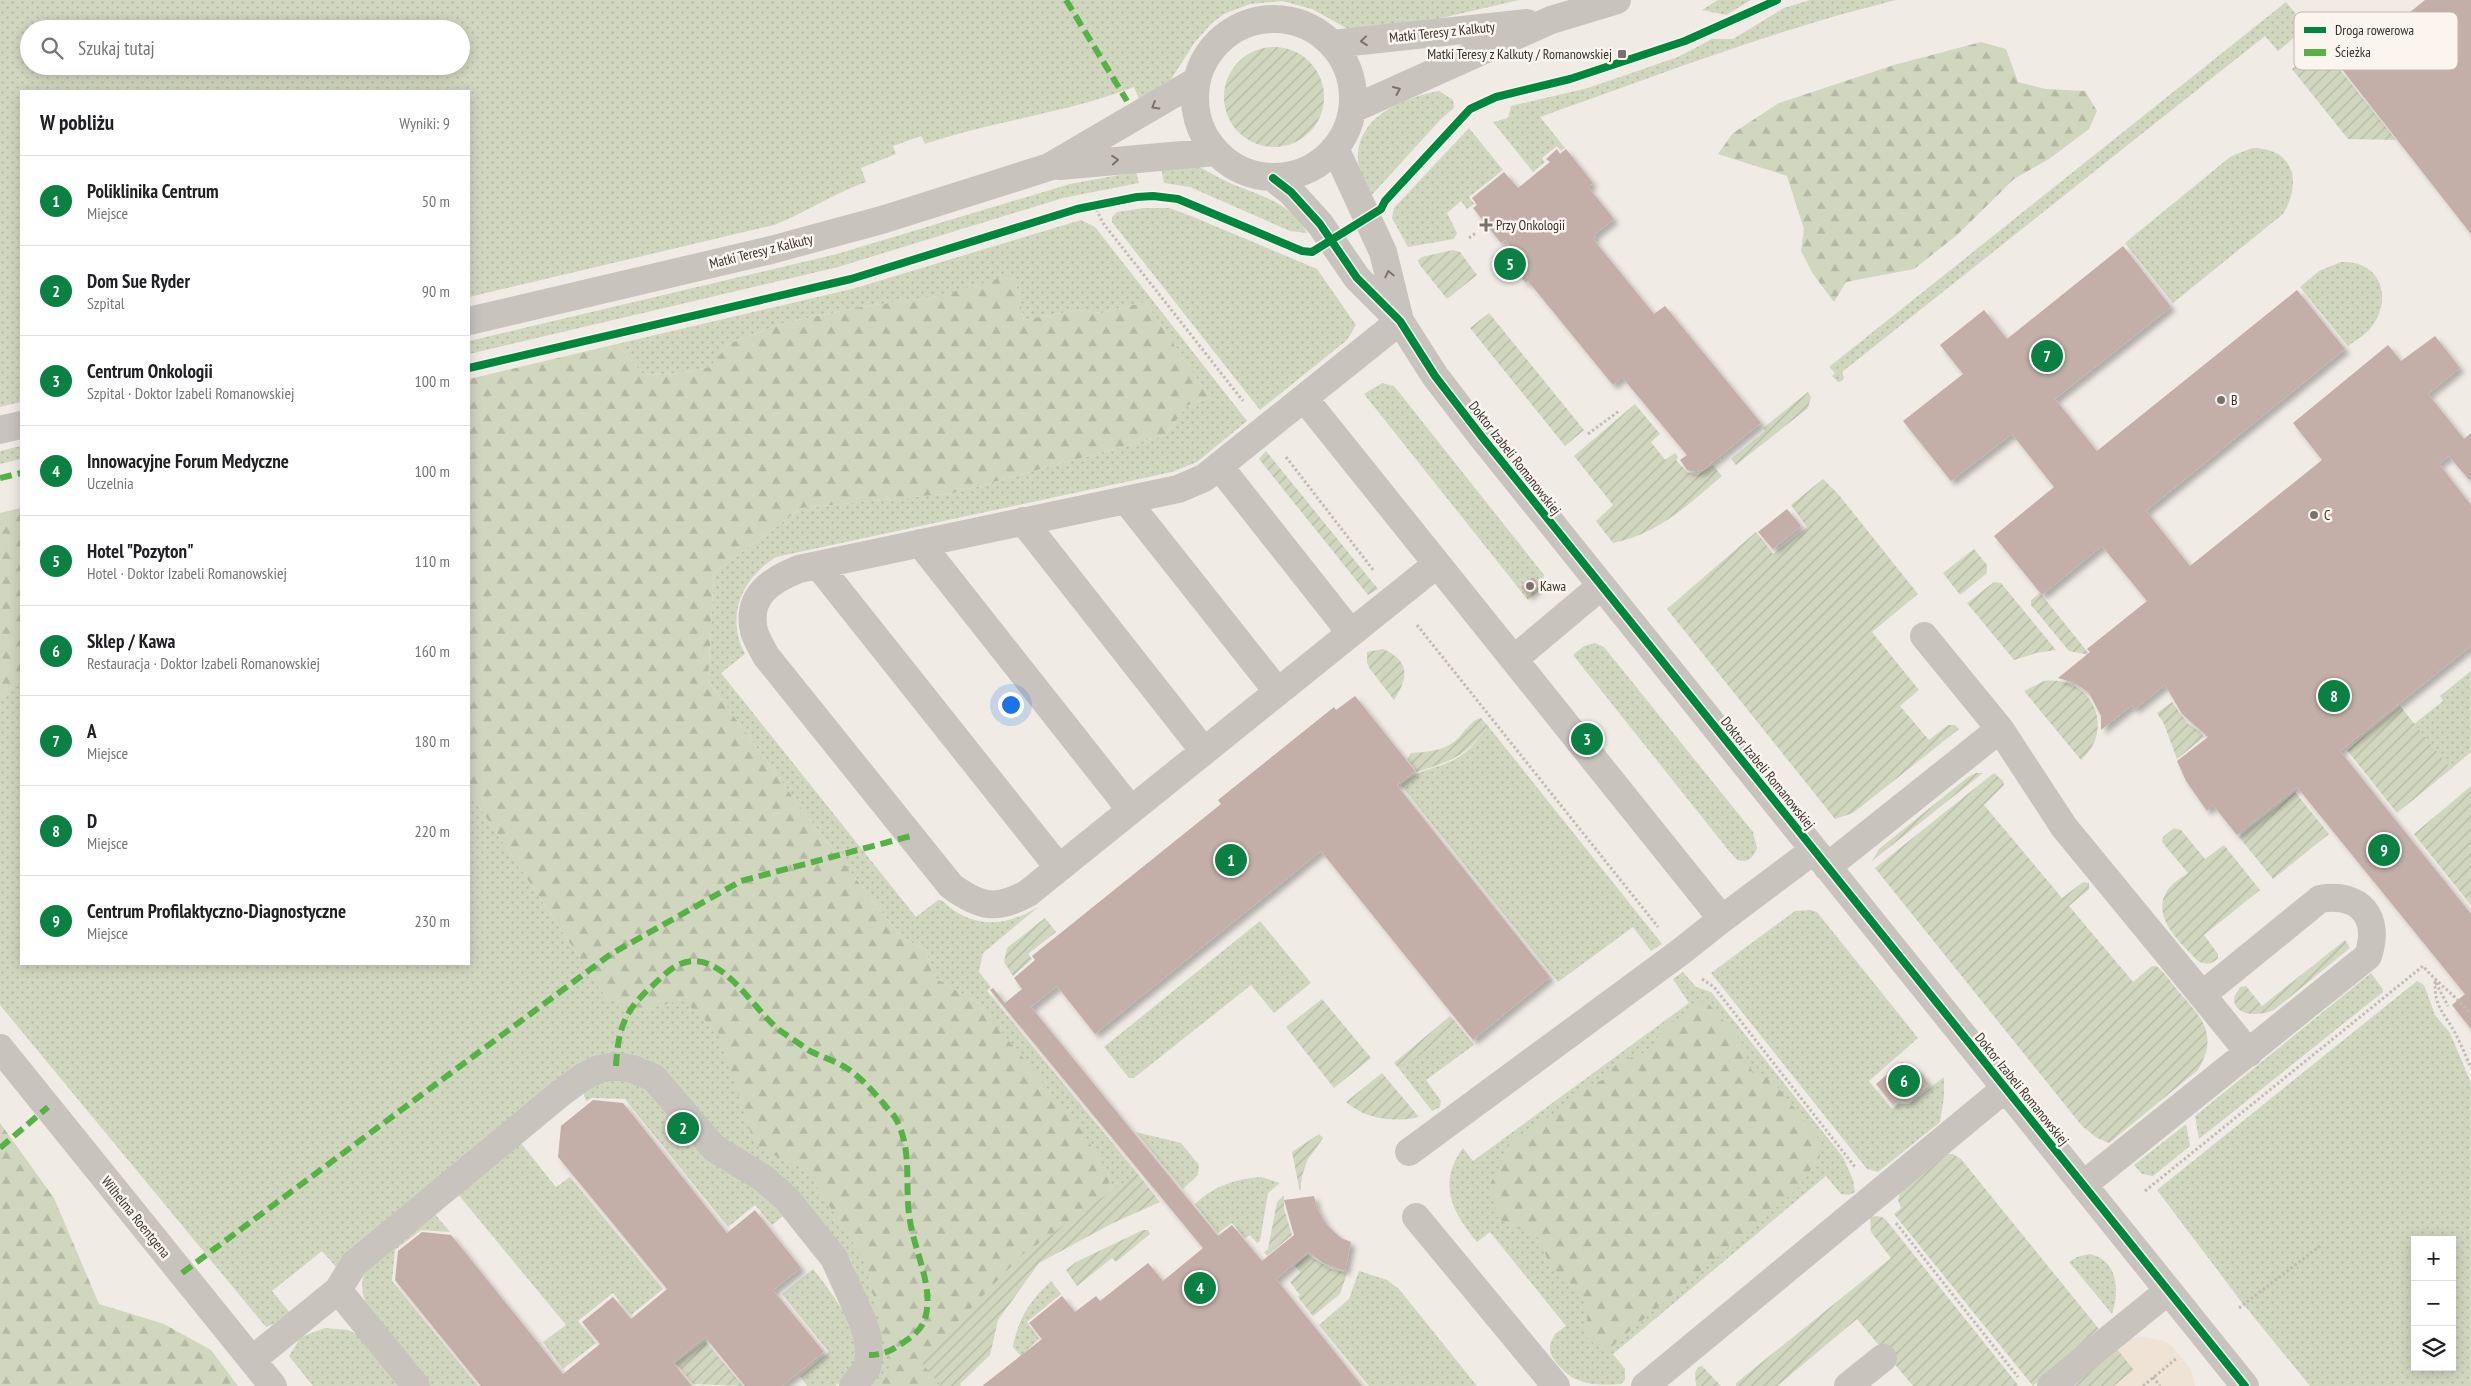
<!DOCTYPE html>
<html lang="pl">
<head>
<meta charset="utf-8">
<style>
  body { margin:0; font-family:"PT Sans Narrow",sans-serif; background:#f2f2f2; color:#202124 }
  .controls { position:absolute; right:15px; bottom:15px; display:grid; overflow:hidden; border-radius:0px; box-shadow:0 2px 12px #0003 }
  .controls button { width:45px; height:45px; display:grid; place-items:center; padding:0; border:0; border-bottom:1px solid #e0e0e0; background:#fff; color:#202124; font:25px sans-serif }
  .you { position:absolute; left:1010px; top:704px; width:18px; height:18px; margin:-12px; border:4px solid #fff; border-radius:50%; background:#1a73e8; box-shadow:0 0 0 8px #1a73e833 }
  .badge { display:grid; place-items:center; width:32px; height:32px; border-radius:50%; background:#0b8043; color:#fff; font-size:16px; font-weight:700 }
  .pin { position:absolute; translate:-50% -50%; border:2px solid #fff; box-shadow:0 1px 5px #0006 }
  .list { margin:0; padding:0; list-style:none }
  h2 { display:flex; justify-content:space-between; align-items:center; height:65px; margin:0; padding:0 20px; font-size:21px }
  h2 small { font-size:16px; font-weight:400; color:#757577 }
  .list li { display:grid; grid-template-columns:32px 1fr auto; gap:15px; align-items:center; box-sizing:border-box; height:90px; padding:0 20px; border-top:1px solid #e0e0e0 }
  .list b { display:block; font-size:19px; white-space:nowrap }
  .list p { margin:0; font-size:16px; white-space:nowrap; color:#757577 }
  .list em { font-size:16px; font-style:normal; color:#757577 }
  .icon { flex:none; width:28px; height:28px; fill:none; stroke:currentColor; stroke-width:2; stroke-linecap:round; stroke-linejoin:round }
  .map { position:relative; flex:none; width:2471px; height:1386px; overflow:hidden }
  .search { position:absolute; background:#fff; box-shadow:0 2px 12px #0003; left:20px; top:20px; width:450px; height:55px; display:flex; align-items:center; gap:12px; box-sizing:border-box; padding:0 18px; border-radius:28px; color:#757577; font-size:19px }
  .panel { position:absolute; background:#fff; box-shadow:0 2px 12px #0003; left:20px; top:90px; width:450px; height:875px; border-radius:0px }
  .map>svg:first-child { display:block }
  .grass { fill:url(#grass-dots); fill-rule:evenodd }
  .forest { fill:url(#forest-firs) }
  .garden { fill:url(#garden-furrows) }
  .plaza { fill:#eee3d5 }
  .building { fill:#c3afa7; filter:url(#shadow) }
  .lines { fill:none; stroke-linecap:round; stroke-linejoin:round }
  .path { stroke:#c2bbb6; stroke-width:3; stroke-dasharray:2.5 2.5; stroke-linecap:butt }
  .minor { stroke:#c9c3be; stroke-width:28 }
  .quiet { stroke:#57b246; stroke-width:6; stroke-dasharray:12 6; stroke-linecap:butt }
  .cycleway-casing { stroke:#fbf5ee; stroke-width:11 }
  .cycleway { stroke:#00873e; stroke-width:8 }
  .oneway { stroke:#7b726d }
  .poi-dot { fill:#7a716c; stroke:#fbf5ee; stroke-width:2 }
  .labels { text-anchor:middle; stroke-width:5; stroke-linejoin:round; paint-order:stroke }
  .street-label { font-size:14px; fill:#3b302b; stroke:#fbf5ee }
  .poi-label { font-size:14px; fill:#3b302b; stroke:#fbf5ee; text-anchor:start }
  .key { fill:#fbf5ee; stroke:#c1bab4; stroke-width:1 }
  .key-label { font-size:14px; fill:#3b302b }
</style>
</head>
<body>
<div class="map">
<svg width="2471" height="1386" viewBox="0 0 2471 1386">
  <defs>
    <pattern id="grass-dots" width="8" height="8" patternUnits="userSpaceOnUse" patternTransform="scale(1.25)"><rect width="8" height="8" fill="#d1d6bf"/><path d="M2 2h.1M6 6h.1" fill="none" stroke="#b4b8a4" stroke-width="1.8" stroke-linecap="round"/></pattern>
    <pattern id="forest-firs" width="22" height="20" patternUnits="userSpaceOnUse" patternTransform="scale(1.25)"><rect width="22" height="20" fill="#d1d6bf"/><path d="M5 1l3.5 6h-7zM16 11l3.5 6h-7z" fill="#b4b8a4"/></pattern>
    <pattern id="garden-furrows" width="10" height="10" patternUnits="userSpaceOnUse" patternTransform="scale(1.25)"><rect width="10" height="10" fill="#d1d6bf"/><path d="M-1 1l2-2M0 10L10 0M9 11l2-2" fill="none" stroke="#b4b8a4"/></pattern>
    <filter id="shadow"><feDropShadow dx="4.5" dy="4.5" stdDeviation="2.5" flood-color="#0004"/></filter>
  </defs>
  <rect width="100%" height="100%" fill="#f0ebe5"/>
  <path class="grass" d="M0,0h1519l-125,29h-46l-36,-20 -30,-8 -32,3 -26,10 -12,9 -17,19 -25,39 -30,20 -6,-14c-68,26 -141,34 -209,57l-4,-8 -28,10 3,8 -35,14 5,14c-32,11 -61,31 -92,43l-305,72v-206h-448v311l-21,5zM29,29h432v37h-432z
    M1718,0h33l-25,15 -24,-5z
    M1810,0h86c-122,30 -238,75 -356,117l25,31 -4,3 -4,-5 -15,12 3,4 -12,10 -40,-50 15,-4 3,-12 77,-18 90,-31 34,-18h21l51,-31z
    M2286,2l21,25 -29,24 -13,-15 -423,336 2,6 -2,3 -4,1 -6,-6 3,-3 -6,-6z
    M1439,91l14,9 1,8 -13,11 -72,79c-6,-15 -12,-29 -11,-45 3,-39 49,-56 81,-62z
    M1469,128l34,42 -34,27 5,7 -7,5 -6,-8 -14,12 10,20 -3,6 -46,8 -16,-29 2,-10z
    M2252,148c43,0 50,35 31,66l-110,89 -48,-60 105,-86z
    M1194,165c14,5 24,13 38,19 29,12 58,18 75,49l-17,-2 -100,-44 -26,-4 -3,-17z
    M1136,172l3,11 -76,15 -225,69 -369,87v-13l368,-87 233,-70z
    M1144,208h25l22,8 126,53 39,56 -9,15 -87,70 -148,-188v-5l5,-5z
    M1081,220l14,7 152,194 -50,41 -25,10 -396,85c-34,21 -51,59 -31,97l-24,19 195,244 22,-17h3c31,29 63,28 97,7l-55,46 -4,19 12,15 -4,4 150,182 -26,21 -3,-22 -130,-169 -43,-25 -10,-29 -23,-11 -96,-123 -98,-134 6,-108 87,-65 152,-15 213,-58 20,-29 24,-8 -65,-96 -43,11 -24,-3 -54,10 -10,-45 -75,21 -78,11 -78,16 -55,21 -18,23 -30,6 -36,2 -27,-31 235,-55z
    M2341,262c38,-2 53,34 31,64 -5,8 -16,14 -24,20l-48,-59 19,-16z
    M1382,383l12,3 150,189 -4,15 -12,10 -164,-206z
    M21,446v13l-21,5v-13z
    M1595,643l9,4 149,185 4,16c-4,10 -9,15 -20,12l-8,-9 -156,-196 11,-9z
    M2471,671v81l-20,17 -37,-45 29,-23 -3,-5z
    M21,679v285h448v-172l139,208 130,-102 203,488h-72l-11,-107 -7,-19 -41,-51 -91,-70 -91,-82 -292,210 -14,-16 -50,40 18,22 -14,10 -10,4 -266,-322v-309z
    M1488,726l174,218 -11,7 -18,-24 -75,55 -157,-197c18,-15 25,-14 46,-22 18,-6 30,-22 41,-37z
    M1810,910l7,2 101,126 -49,43 23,28 6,-5h11l35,-27v20l-4,25 -62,50 -11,-3 -156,-196 84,-62z
    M1260,921l51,62 -37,30 -23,-28 -117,93h-5l-25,-31z
    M1683,972l13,15 15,5 132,165 10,23 2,12 -6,3 -8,-1 -15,-18 -213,178 12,15v11l-4,4c-23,2 -45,1 -60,-16 -7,-8 -12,-13 -11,-24l5,-10 11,-8 -76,-94 -13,10c-25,-29 -40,-59 -14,-94l10,13 216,-158 -16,-24z
    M2371,973l11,15 1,4 -184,147 -4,-23z
    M2417,981l7,4 11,30 15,18 21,50v303h-161l-70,-86 -83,-110zM2415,1240h37v127h-37z
    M1458,1025l16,20 -48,35 15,21 -1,6 -8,4 -31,-40z
    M611,1077l28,5 128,115 16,19 -11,9 -17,-20 -27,22 -103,-128 -33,-1 -6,3 -2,-6 1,-6z
    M2186,1124l4,22 -37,30 -11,-2 -8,-9z
    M1136,1132l45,11 18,22 -1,10 -15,14z
    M520,1142l36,45 14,-10 93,112 -32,26 -18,-22 -35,28 18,22 -33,26 -20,-27 23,-17 -109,-132z
    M1261,1177l19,6 -12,10 -8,48 -3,2 -7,-8 -5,3 -13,-15 -14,10 -23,-29c19,-18 40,-25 66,-27z
    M434,1213l16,19 -29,-2 -26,20 -3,31 86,105h-49l-62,-80c-4,-10 -7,-21 -3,-31 6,-16 54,-49 70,-62z
    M2089,1254c29,5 31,37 23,60l-43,-52 8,-5z
    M813,1269c18,22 65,82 33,107 -3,3 -8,9 -12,10 -7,0 -19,0 -27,0l-7,-10 29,-24 -47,-58z
    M1359,1271l28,9 12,9 78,97h-108l-50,-61 30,-26z
    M1051,1281l10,13 -34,28 12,17 -18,17 -8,-9c5,-28 17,-47 38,-66z
    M325,1328l23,2 10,5 43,51h-88l-24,-30 12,-19z"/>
  <path class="forest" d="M1981,42l25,7 12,33 28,7 39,2 12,20 -8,18 -40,30 -35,20 -57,56 -43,34 -68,13 -12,20 -21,-28 -12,-23 3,-22 -17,-53 -69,-22 15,-21 46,-30 115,-38z
    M1014,274l10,46 54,-10 24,3 43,-11 65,96 -24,8 -20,29 -213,58 -152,15 -87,65 -6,108 98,134 96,123 23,11 10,29 43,25 102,125 28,44 3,22 -5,15 -67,43 -92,134h-70l15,-15 -27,-110 -59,-91 -51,-24 -37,-114 -35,-32 -36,9 -39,-9 -139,-208v-413l148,-35 27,31 36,-2 30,-6 18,-23 55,-21 78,-16 77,-11z
    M21,508v171l-21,17v-183z
    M1705,1000l32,36 16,37 18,6 47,59 2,19 -23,32 -192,163 -20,-16 3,-24 -9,-21 -29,-25 -11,-28 -41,-19 -9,-33 15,-28 5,-18 46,-26 24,-24 26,-11 12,-16 34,-13 11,-21z
    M0,1123l54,75 45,106 65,20 47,26 27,36h-238z"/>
  <path class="garden" d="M2320,45l76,95 -48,-1 -56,-70z
    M1224 97a50 50 0 1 1 100 0a50 50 0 1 1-100 0Z
    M1453,250l7,2 17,23 -30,24 -28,-35 -1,-4 4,-3z
    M1489,313l95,117 -19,16 -95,-118z
    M1808,392l3,5 -3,11 -72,57 -5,-6 34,-28 -2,-3z
    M1635,404l25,30 -9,8 14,18 10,-7 3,4 -2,3 11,12 11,3 15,-10 9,11c-34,29 -64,58 -109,67l-17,-22 17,-16 -39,-49z
    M1266,451l112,138 -10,6 -109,-136z
    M1823,479l16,16 79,99 -46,38 47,58 -19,16 29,34 19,-15h7l4,4 -106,84 -18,6 -168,-210 89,-77 17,22 34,-27 -16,-22z
    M1974,549l13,16v8l-27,22 -17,-22z
    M1994,582l7,1 55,67 -20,3 -22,7 -47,-57z
    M2040,593l50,62 -21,-4 -38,-46v-5z
    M1383,649c27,12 26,28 11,51l-24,-31 -3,-6v-11z
    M2044,681c47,-6 73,47 37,79l-57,-69z
    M2172,702l15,21 13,9 4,5 -27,22 -13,-35 -7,-11z
    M2400,706l51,63 -54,44 -50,-63z
    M1481,718l7,8c-24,32 -35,34 -71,46l-10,-13 4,-6c15,-1 31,-2 43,-11 9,-7 16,-22 27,-24z
    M1976,773h7l-111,88 7,-12 89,-72z
    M1994,773l9,8 1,4 -20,20 78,93 21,-16 6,1v6l-20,17 55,65 9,11 19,-16h4c9,6 16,18 23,26 23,26 40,43 19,78l-89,73 -12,-5 -15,-12 -207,-258z
    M2471,786v119l-57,-71z
    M2295,792l34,42 -56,45 -34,-42z
    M2174,828l7,2 24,29 19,-14 36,45 -56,45 14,19v4c-6,7 -12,7 -20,3 -16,-17 -48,-44 -31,-70 4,-7 14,-13 21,-18l-26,-31 1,-5z
    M1045,918l11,14 -28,22 4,5 -19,17 -9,-14 3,-14z
    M2345,940l5,8 -76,62c-13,6 -41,8 -40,-13l6,-10 6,-1 16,20z
    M1322,999l49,59 -37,30 -48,-61z
    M1450,1016l8,9 -57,46 -7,-8z
    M1382,1073l37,44c-25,6 -54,2 -73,-15z
    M1319,1134l4,4 -16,23 -5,15 -2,16 -8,-40z
    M1946,1154h7l8,5 138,170 -66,57 -139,-172 7,-6 -3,-8 2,-7z
    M1137,1173l23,29 -49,22 -72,39 -41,57 -8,35 -30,29 1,2h-20l-21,-25 102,-106z
    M1284,1195v14l8,26 -25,21 -3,-4 4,-3 9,-47z
    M1876,1216l6,1 4,3 132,165 -1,1h-104l-56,-67 -80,67h-41v-3l155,-125 -20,-26 -1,-15z
    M1143,1230h5l2,4 -34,28 -4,-4 -35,28 -11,-16 10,-8z
    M1308,1255l23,14 16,4 -7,21 -27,22 -15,-19 2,-2 -10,-13 10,-10 -5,-6z
    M705,1341l38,45 -50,-2 -17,-21z
    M2115,1346l19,24 -20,16h-46z
    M1702,1366l19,20h-25l-1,-13 3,-6z"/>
  <path class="plaza" d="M2144,1337l20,4 9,6 18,23 4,16h-81l20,-16 -19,-24 17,-8z"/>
  <path class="building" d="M2425,0h46v234l-130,-166z
    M1557,149l3,5 6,-5 27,34 -5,4 26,32 -20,16 2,2 -3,2 61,75 11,-8 96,117 -58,47 -7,2 -9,-2 -7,-10 7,-5 -65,-78 -9,8 -85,-104 -2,2 -23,-28 9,-7 -7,-8 -4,3 -28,-35 4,-3 -5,-7 32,-26 14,16 32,-26 -4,-3z
    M2123,246l48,61 -116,92 42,52 200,-161 48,59 -199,162 44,55 132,-106 -29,-37 95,-78 13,16 34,-25 25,32 -32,26 36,45 7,-6v45l-2,2 -20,-24 -10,8 32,41v141l-131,105 131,163v115l-19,-24 13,-11 -168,-207 -60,48 -24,-30 -6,6 -21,-30 -9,-20 31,-24 -26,-23 -17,-29 -30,24 -3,-4 -31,25v-14l-12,-23 -14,-10 -17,-5 32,-26 -3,-3 60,-48 -45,-55 -60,49 -48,-59 60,-49 -42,-53 -61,47 -48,-60 60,-47 -23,-29 44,-35 23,29z
    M1787,509l14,17 -28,23 -15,-17z
    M1533,577l7,8 -12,11 -7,-9z
    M1355,696l60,75 -18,14 2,3 151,189 -77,63 -152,-189 -226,183 -38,-48 -26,21 187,229 14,-11 30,36 32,-26 -10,-35 30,-4 3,12 9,16 15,14 10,4 -6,29 -22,-8 -15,-11 -32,27 86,107h-380l60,-47 -13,-16 33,-27 13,16 21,-16 4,5 48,-38 15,18 40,-33 -213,-258 3,-2 12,15 17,-14 -8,-11 21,-18 -3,-4 189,-152 -3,-4 116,-93 2,3z
    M1902,1062l8,11 7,-5 12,16 -21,18 -10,-1 -5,4 -17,-21z
    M593,1100l30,3 104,130 28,-23 46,58 -28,22 51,62 -42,34h-37l-40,-49 -32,26 19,23h-211l-86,-106 3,-29 24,-19 29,3 112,139 37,-30 -18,-22 31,-25 18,22 36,-30 -109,-132 3,-31z"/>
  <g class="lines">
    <path class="path" d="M1094,205l9,18 140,178
      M1469,238l8,-6
      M1588,434l31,-23
      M1286,457l88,114
      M1720,461l8,-6
      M1417,625l241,302
      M1702,979l12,8 141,180
      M2435,981c-1,27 10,32 21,54 6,11 10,22 15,33
      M2436,983l12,23
      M2145,1191l278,-225c15,18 33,30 48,48
      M1896,1223l122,154
      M2239,1308l81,-62
      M2153,1377l7,9
      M2143,1386l34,-28"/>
    <path class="minor" d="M1195 98a79 79 0 1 1 158 0a79 79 0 1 1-158 0Z
      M1333,44l194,-21
      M1353,109l198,-89 66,-20
      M1335,148l48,104 17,69
      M1060,166l155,-14
      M1273,178l18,14 29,32 37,54 43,43 35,55 47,61 763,949
      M469,321l302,-71 114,-31 164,-52 147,-86
      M1304,398l418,521 92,-69
      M0,430l21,-5
      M1219,466l132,167 -323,260c-32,18 -48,14 -77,-7l-185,-230c-4,-8 -10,-17 -12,-25 -8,-35 17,-51 45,-62l379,-80 26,-11 196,-157
      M1126,500l152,192
      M1023,521l181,230
      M920,543l211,267
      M818,565l241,303
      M1351,633l86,-69
      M1924,636l76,93 64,98 138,168 118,-96c40,-7 61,18 48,57l-285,229
      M1514,659l87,-73
      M1827,867l173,-138
      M2202,995l47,58
      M0,1048l273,338
      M1409,1152l270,-199 43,-34
      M1416,1217l140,169
      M338,1290l78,96
      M252,1360l86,-70 16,-26 207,-171 22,-16 16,-8 17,-3 17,3 21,9 60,70 49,30 23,20 48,60 29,64 5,17 1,16 -2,13 -14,18
      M1645,1386l362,-299
      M1848,1386l35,-28
      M2051,1386l117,-95"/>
    <path class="quiet" d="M1066,0l61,101
      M0,478l21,-5
      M616,1066c2,-36 8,-55 35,-79 8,-7 17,-17 27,-22 43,-21 76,48 104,67 9,6 19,13 28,19 12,6 26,10 38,18 13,9 25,22 35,34 4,6 11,11 14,18 16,32 7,66 13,100 4,29 26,70 14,100 -2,7 -11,15 -17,19 -13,9 -22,15 -38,15
      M0,1148l48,-41
      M182,1273l429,-319 130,-73 170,-45"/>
    <g class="cycleway-casing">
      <path id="cycleway" d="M1273,178l18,14 29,32 37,54 43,43 35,55 47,61 763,949
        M469,368l382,-89 226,-70 60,-12 16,-1 25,3 124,52 10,1 69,-43 4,-8 85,-92 26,-12 74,-18 115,-38 92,-41"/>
    </g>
    <use href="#cycleway" class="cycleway"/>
  </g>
  <defs><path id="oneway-chevron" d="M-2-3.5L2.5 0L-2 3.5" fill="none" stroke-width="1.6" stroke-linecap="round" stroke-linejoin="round" transform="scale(1.25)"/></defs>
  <g class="oneway">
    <use href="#oneway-chevron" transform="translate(1364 41) rotate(174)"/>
    <use href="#oneway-chevron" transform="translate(1397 90) rotate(-24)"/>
    <use href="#oneway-chevron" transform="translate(1155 106) rotate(149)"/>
    <use href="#oneway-chevron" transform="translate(1115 160) rotate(-5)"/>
    <use href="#oneway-chevron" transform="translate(1389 274) rotate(-103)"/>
  </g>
  <g class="poi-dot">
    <rect x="1617" y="49" width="10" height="10" rx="2.5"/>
    <path d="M1483.5 217.5h5v5h5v5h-5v5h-5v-5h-5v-5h5z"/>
    <circle cx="2221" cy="400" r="5"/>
    <circle cx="2314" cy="515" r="5"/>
    <circle cx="1530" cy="586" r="5"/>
  </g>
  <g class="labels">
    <g class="street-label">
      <text transform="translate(1442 32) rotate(-6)" y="5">Matki Teresy z Kalkuty</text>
      <text transform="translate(761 251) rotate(-14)" y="5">Matki Teresy z Kalkuty</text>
      <text transform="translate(1515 458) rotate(52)" y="5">Doktor Izabeli Romanowskiej</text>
      <text transform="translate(1768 773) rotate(51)" y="5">Doktor Izabeli Romanowskiej</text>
      <text transform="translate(2022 1089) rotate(51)" y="5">Doktor Izabeli Romanowskiej</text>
      <text transform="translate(136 1217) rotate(51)" y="5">Wilhelma Roentgena</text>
    </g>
    <g class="poi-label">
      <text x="1612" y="59" text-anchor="end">Matki Teresy z Kalkuty / Romanowskiej</text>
      <text x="1496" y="230">Przy Onkologii</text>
      <text x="2231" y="405">B</text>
      <text x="2324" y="520">C</text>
      <text x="1540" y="591">Kawa</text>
    </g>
  </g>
  <rect x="2294" y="12" width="164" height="58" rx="8" class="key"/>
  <rect x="2304" y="27" width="22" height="6" fill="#00873e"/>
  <rect x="2304" y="49" width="22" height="7" fill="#57b246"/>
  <g class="key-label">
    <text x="2335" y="35">Droga rowerowa</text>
    <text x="2335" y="57">Ścieżka</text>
  </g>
</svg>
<div class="controls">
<button>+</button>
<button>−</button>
<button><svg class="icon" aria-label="layers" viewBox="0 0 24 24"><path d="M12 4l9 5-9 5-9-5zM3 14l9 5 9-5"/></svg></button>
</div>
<div class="you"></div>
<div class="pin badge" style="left:1231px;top:860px">1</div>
<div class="pin badge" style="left:683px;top:1128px">2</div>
<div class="pin badge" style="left:1587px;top:739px">3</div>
<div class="pin badge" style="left:1200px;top:1288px">4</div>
<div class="pin badge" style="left:1510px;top:264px">5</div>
<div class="pin badge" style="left:1904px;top:1081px">6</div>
<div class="pin badge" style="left:2047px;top:356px">7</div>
<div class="pin badge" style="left:2334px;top:696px">8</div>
<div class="pin badge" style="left:2384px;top:850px">9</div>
<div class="search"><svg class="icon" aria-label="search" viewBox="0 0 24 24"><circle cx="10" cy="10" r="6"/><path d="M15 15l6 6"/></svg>Szukaj tutaj</div>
<section class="panel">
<h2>W pobliżu<small>Wyniki: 9</small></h2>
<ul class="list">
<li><span class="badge">1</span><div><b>Poliklinika Centrum</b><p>Miejsce</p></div><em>50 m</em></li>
<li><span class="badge">2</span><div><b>Dom Sue Ryder</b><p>Szpital</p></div><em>90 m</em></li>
<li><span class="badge">3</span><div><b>Centrum Onkologii</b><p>Szpital · Doktor Izabeli Romanowskiej</p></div><em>100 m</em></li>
<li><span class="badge">4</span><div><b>Innowacyjne Forum Medyczne</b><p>Uczelnia</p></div><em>100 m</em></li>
<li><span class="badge">5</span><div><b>Hotel &quot;Pozyton&quot;</b><p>Hotel · Doktor Izabeli Romanowskiej</p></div><em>110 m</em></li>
<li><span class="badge">6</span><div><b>Sklep / Kawa</b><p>Restauracja · Doktor Izabeli Romanowskiej</p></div><em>160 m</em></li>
<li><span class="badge">7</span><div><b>A</b><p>Miejsce</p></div><em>180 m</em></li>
<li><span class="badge">8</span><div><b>D</b><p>Miejsce</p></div><em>220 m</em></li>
<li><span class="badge">9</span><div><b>Centrum Profilaktyczno-Diagnostyczne</b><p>Miejsce</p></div><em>230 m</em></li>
</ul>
</section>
</div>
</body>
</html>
